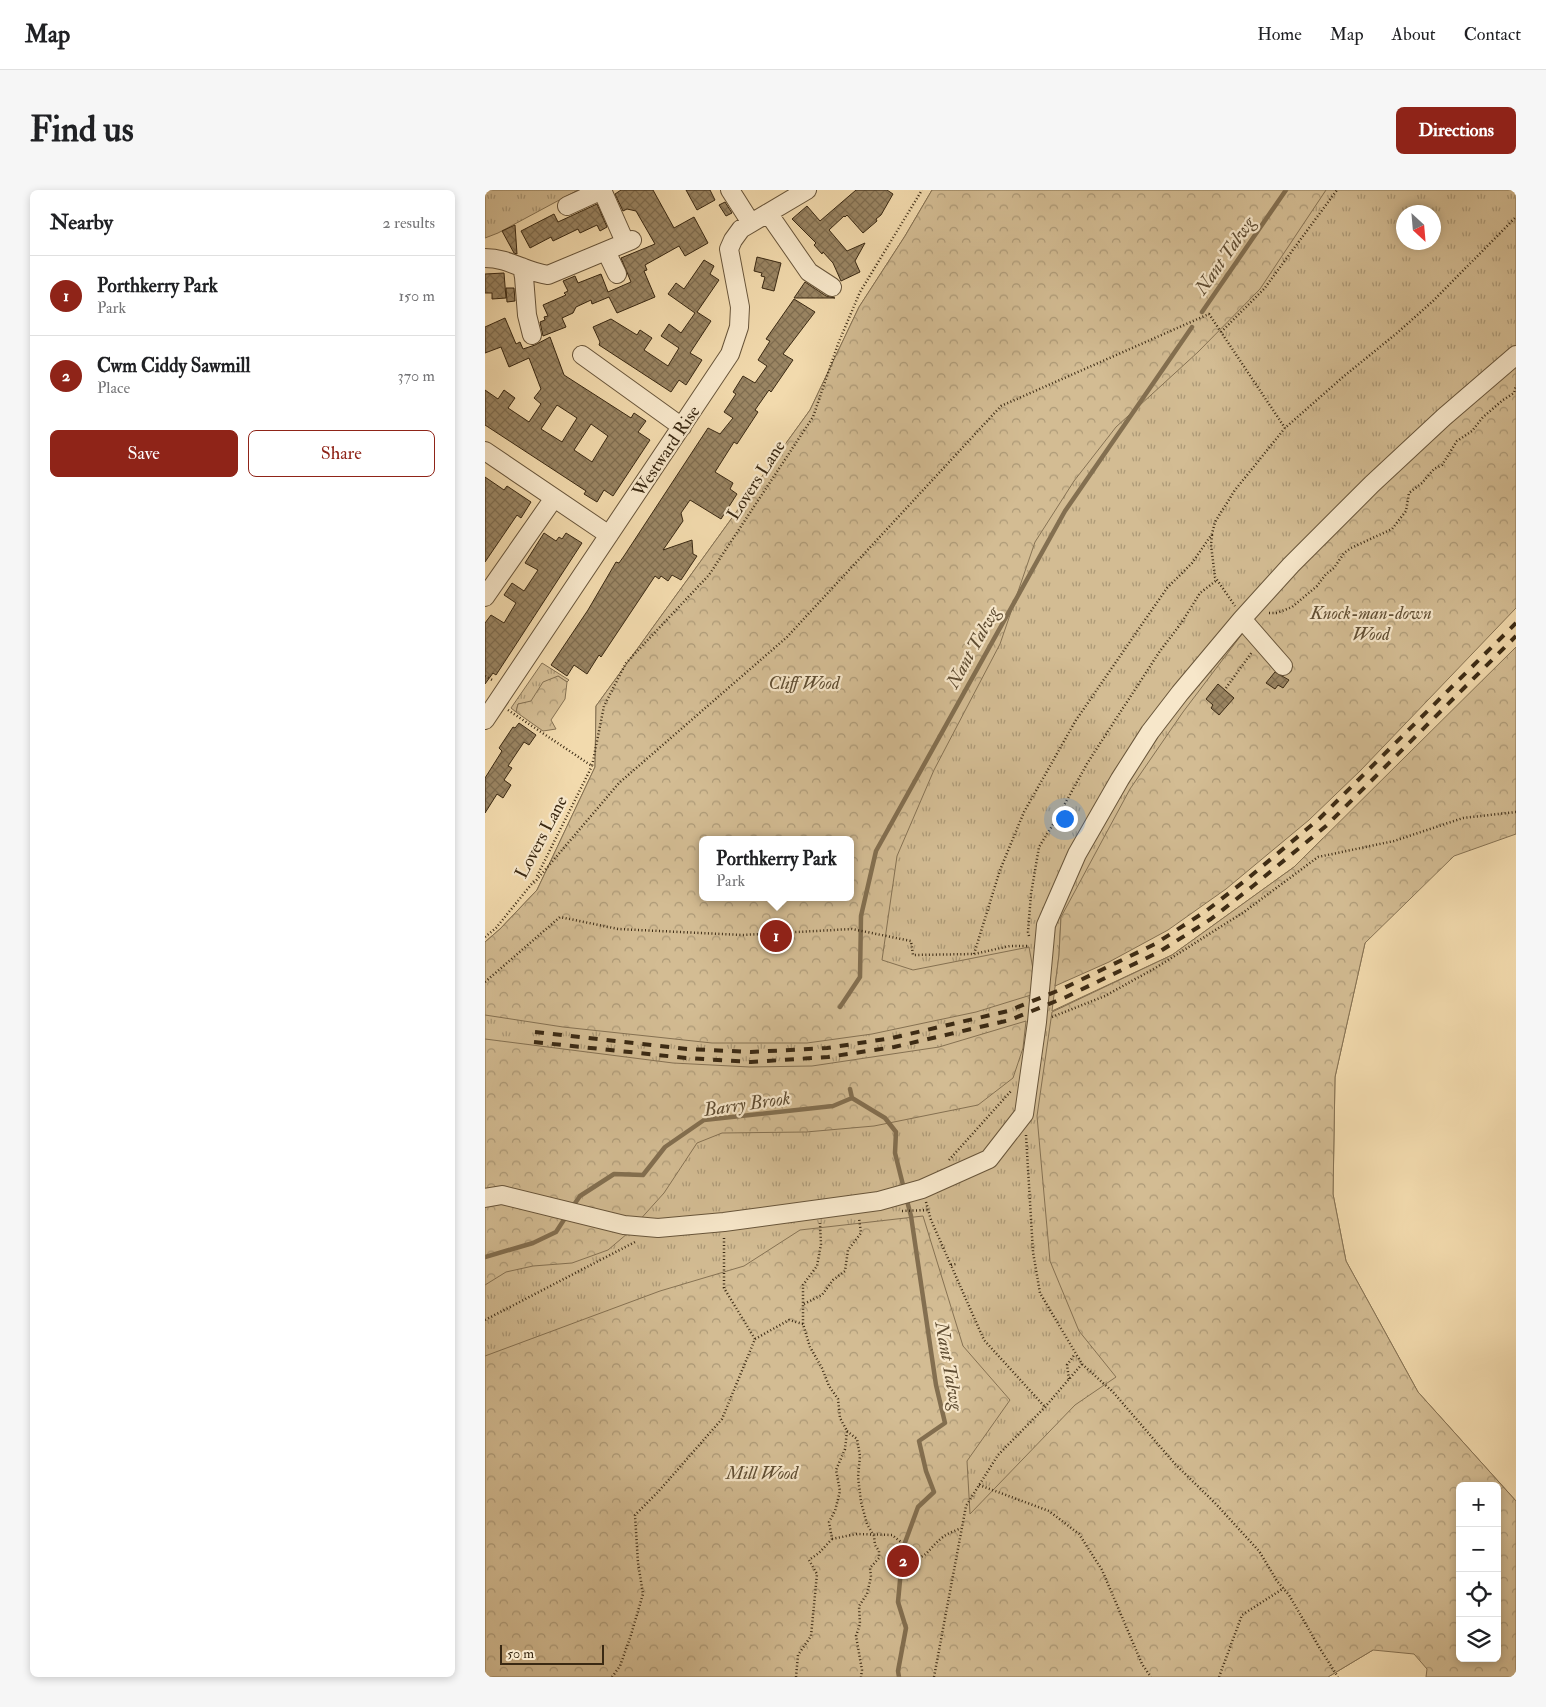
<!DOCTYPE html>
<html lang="en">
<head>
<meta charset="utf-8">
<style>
  body { margin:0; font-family:"IM FELL Double Pica",serif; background:#f6f6f6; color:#202124 }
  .controls { position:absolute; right:15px; bottom:15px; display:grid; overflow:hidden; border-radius:8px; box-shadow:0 2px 8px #0003 }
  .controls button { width:45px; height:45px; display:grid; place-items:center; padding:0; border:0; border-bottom:1px solid #e0e0e0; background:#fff; color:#202124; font:25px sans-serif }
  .compass { position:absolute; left:911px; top:15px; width:45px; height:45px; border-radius:50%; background:#fff; box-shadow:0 2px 8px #0003; rotate:154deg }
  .scale { position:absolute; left:15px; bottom:12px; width:104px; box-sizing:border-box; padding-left:5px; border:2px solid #3a2913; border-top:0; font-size:14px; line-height:18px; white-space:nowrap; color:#3a2913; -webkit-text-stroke:4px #f7e7ca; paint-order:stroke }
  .you { position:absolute; left:579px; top:628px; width:18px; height:18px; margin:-12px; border:4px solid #fff; border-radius:50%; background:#1a73e8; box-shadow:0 0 0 8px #1a73e833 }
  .badge { display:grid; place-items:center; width:32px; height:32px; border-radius:50%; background:#8f2418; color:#fff; font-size:16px; font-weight:700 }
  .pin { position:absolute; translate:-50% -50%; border:2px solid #fff; box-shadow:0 1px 5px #0006 }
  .popup { position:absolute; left:214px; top:646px; width:155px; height:65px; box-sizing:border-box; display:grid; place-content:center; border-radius:8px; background:#fff; filter:drop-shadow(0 1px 4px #0005); font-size:16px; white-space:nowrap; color:#757577 }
  .popup b { font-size:19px; color:#202124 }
  .popup::after { content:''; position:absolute; left:50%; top:100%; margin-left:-10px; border:10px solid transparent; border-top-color:#fff }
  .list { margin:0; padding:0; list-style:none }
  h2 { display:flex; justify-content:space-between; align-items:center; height:65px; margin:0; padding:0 20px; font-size:21px }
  h2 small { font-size:16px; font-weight:400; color:#757577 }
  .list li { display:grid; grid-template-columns:32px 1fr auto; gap:15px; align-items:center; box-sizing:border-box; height:80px; padding:0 20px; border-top:1px solid #e0e0e0 }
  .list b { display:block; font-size:19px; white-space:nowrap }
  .list p { margin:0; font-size:16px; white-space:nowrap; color:#757577 }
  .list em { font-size:16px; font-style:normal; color:#757577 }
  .actions { display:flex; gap:10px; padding:15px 20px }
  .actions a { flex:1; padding:11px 0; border:1px solid #8f2418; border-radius:8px; text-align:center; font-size:18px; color:#8f2418 }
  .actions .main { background:#8f2418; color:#fff }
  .icon { flex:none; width:28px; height:28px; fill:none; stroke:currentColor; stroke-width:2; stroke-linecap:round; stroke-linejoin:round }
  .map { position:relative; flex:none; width:1031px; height:1487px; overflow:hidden; border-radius:8px }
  header { display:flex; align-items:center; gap:30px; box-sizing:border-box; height:70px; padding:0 25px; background:#fff; border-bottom:1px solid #e0e0e0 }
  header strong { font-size:24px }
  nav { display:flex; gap:28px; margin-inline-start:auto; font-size:18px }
  .intro { display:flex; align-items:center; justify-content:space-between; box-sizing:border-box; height:120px; padding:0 30px }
  h1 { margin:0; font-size:35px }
  .button { padding:12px 22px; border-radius:8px; background:#8f2418; color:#fff; font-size:18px; font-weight:700 }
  main { display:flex; gap:30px; padding:0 30px }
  aside { flex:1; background:#fff; border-radius:8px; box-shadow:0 2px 8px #0003 }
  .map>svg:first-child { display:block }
  .grass { fill:url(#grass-tufts); stroke:#867253; fill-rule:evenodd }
  .forest { fill:url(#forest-crowns); stroke:#867253; fill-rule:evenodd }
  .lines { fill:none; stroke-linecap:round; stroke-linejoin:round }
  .stream { stroke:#836f50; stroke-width:4.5 }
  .building { fill:url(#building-cross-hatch); stroke:#3a2913; fill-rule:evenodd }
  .minor-casing { stroke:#68553a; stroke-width:20 }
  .path { stroke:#3a2913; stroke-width:2.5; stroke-dasharray:1 2.5; stroke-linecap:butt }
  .minor { stroke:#f7e7ca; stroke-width:18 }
  .rail { stroke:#3a2913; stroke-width:4; stroke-dasharray:9 9; stroke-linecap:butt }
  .labels { text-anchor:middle; stroke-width:4.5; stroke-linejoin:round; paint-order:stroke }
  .street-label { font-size:18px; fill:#3a2913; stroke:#f7e7ca }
  .park-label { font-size:18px; font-style:italic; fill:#604e33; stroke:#f7e7ca }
  .water-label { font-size:19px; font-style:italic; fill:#5e4c32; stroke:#f7e7ca }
</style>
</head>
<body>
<header>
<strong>Map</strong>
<nav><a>Home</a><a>Map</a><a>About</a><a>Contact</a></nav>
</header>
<div class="intro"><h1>Find us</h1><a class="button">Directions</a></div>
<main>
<aside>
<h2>Nearby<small>2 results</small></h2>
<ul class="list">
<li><span class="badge">1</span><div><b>Porthkerry Park</b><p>Park</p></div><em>150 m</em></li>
<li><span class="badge">2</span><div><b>Cwm Ciddy Sawmill</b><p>Place</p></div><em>370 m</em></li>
</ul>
<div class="actions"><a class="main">Save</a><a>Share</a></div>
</aside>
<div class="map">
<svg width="1031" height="1487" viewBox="0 0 1031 1487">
  <defs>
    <pattern id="grass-tufts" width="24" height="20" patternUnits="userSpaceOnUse" patternTransform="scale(1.25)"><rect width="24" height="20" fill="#d3bc93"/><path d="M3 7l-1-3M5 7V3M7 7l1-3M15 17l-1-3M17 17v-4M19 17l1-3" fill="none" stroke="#ac9977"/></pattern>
    <pattern id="forest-crowns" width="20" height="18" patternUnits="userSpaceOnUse" patternTransform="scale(1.25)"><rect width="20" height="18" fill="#d3bc93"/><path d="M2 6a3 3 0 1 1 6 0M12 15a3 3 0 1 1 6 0" fill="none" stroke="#ac9977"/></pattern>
    <pattern id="building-cross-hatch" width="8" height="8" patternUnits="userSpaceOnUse" patternTransform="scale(1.25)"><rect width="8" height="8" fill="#9a8563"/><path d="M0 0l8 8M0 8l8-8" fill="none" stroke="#7f6d50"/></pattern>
  </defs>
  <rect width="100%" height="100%" fill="#f2daad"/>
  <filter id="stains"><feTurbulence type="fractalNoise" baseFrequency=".004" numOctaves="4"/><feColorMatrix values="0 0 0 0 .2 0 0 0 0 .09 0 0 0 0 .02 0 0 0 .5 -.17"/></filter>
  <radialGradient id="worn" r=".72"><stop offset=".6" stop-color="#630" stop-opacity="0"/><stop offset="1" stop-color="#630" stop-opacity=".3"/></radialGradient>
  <path class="grass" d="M0,0h93l-80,43 -13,5z
    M447,0h584v173l-455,554 -2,38 -7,56 120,-56 122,-88 29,-29 42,105 -30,134 -2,117 13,67 72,131 98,109 -19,-15h-37l-87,164 -45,27h-843v-735l15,-13 37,-39 58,-123 1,-61 214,-296 49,-103 46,-71zM918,22h30v30h-30zM217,650h148v57h-148z
    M57,473l27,17 -2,2 -9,-6 -27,26 -13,2 -2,8 -5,-4z"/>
  <path class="forest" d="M447,0h394l-66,99 -62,63 -82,75 -42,54 -39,61 -35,102 -66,126 -37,86 -15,104 31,10 116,-23 4,22 -2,26 -55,17 -104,22 -65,9h-95l-149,-16 -78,-12v-73l15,-13 37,-39 58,-123 1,-61 214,-296 49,-103 46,-71zM217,650h148v57h-148z
    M1031,173v245l-155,162 -52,50 -83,69 -58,41 -59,32 -54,24 4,-31 2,-38 69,-128 53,-77 78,-103 44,-51 120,-118z
    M1031,457v187l-62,22 -89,87 -30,134 -2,117 13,67 72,131 98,109v176h-90l1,-8 -13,-15 -41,-4 -45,27h-843v-321l175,-65 84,-25 56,-36 123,-14 40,130 47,54 -43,61 3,53 105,-109 41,-28 -37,-46 -29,-70 -13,-145 15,-104 120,-57 122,-88zM975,1296h37v172h-37z
    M73,486l9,6 -2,17 -14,21 5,9 -13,2 -27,-19 2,-8 13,-3 12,-19z
    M541,831l-3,27 -10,30 -35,27 -104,21 -68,6 -84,1 -25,10 -33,50 -36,40 -20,17 -36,13 -39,3 -27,6 -21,13v-246l188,24 77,4 62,-1 127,-19z"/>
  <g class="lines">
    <path class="stream" d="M717,122l84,-122
      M355,817l20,-30 1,-61 15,-65 189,-340 127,-184
      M365,899l2,9 33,20 11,14 -1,21 9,36
      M86,1019l9,-13 34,-22 29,1 22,-28 39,-27 129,-14 19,-8
      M0,1067l48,-14 23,-11 11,-17
      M414,1487l-1,-6 8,-43 -8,-26 5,-54 15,-41 16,-15 -8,-21 -7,-30 26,-18 -9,-38 -25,-169 -5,-19"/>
  </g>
  <path class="building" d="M136,0h32l21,38 20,-11 14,26 -23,13 -6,-10 -34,19 2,5 -3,1 11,26 -38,16 -8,-16 -17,7 -1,-4 -15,7 -3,6 -11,5 4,9 -23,9 -3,-14 5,-2 -1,-3 4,-1 -5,-11 23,-10 -2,-2 4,-2 -5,-10 12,-5 3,7 23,-9 7,18 23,-10 -10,-24 34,-14 -19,-33 -9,-2 -4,2 -8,-17z
    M201,0h24l5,10 -18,10z
    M371,0h31l6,4 -12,21 -5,4 1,2 -14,12 -16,-18 -2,2 -1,-1 -15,14 18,21 18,-8 -10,18 5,11 -19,9 -8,-18 -10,-11 -1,2 -8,-9 2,-2 -24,-24 15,-13 13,15z
    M240,12l7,11 -6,3 -7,-11z
    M112,14l10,23 -7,4 -3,-6 -17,8 -2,-4 -25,12 -2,-4 -21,11 -9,-17 33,-17 4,8z
    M30,35l2,29 -3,-1 -12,-22z
    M272,67l24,6 -7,28 -12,-3 3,-11 -4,-1 1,-3 -8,-2z
    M219,70l10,6 -4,8 9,6 -22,32 14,9 -21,32 12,7 -16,25 -7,-5 -8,12 -72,-47 1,-3 -7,-15 18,-8 26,16 3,-5 12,8 -8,12 24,16 11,-18 -18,-12 8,-12 12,9 14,-20 -27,-19 8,-11 8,6z
    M19,83l2,25 -14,1v-6h-7v-19z
    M320,92l21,14 9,2h-41z
    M21,98h8l1,13 -8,1z
    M309,109l21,13 -32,42 10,6 -22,32 -2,-2 -14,20 3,2 -21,32 -3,-2 -19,30 18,11 -3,6 7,5 -16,25 -31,-19 -9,13 2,8 -20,29 29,-10 1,14 4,2 -16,24 -9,-5 -4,6 -7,-5 -2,3 -4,-3 -54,81 -2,-2 -12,19 -13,-9 -7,11 -16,-11 37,-55 28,-48 3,1 5,-7 84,-128 12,6 13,-16 -9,-6 12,-18 -3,-2 10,-16 12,7 12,-17 -9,-6 12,-19 -4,-2z
    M20,128l11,26 4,-2 3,7 12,-4 15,-8 14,38 67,43 3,-5 12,8 -8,11 12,8 -37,56 -9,-6 -7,12 -13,-8 2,-3 -101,-66v-35l13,9 6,-9 11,8 -7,10 21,14 12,-18 -7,-6 7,-9 -12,-31 -20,9 -8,-20 -16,6v-26zM72,215l20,13 -15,24 -21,-13zM106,234l17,12 -16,26 -18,-12z
    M0,287l19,13 3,-4 24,16 -10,16 -4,-3 -32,47z
    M59,343l12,8 3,-4 3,2 4,-6 16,10 -86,132 -3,-2 -8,11v-61l6,-8 13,8 12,-20 -12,-8 8,-12 12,8 14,-21 -13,-7z
    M790,482l14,8 -6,8 -5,-3 -3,4 -9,-6z
    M733,494l16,14 -15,17 -8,-7 2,-3 -7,-6z
    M34,533l17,12 -7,10 -5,-3 -16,24 4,2 -8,12 7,5 -8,13 -6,-4 -12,19v-35l17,-27 -3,-3 14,-21 2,1z"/>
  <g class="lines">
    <g class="minor-casing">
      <path id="minor" d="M117,0l23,52
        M245,0l21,33
        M82,16l35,-16
        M283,23l41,59 23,15
        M121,61l11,23
        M0,68c24,0 40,14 63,17l84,-35
        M37,77l2,10 3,38 5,20
        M97,165l100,72
        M0,261l124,84
        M0,407l69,-99
        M757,429l41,47
        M0,530l245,-366 9,-27 1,-20 -11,-58 4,-9 8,-11 66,-39
        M0,1008l17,-3 122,30 34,3 66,-6 155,-21 43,-12 67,-30 35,-45 13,-92 9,-97 31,-71 43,-75 30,-47 30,-39 62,-74 49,-54 81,-81 72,-67 72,-62"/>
    </g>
    <path class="path" d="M736,142l43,-43 73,-99
      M727,345l-1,10 4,32 20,29
      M784,423h8l15,-6 25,-21 9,-12 8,-6 10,-15 7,-5 41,-19 14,-18 3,-18 13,-10 12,-14 8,-4 15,-24 15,-10 11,-14 20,-17 11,-7 2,-8
      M0,486l9,5
      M741,498l26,-36
      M23,520l84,56 12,-60 22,-43 83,-88 104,-158 25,-73 22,-52 62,-102
      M52,686l55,-110
      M49,693l85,-100 168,-146 214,-231 208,-92 76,114
      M544,746l-1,-4 3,-38 8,-47 18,-29 31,-56 72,-111 22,-29 18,-29 17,-13
      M0,747l11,-9 38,-47
      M489,764l26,-84 24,-58 52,-92 91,-132 25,-25 20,-29 3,-12 20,-32 50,-62 58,-51 54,-44 36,-32 83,-84
      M0,792l75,-65 58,12 124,6 110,-6 59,12 2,14 61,-1 36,-8h19
      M567,827l53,-21 52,-29 87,-55 74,-55 76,-16 69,-23 53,-6
      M541,945l7,117 7,41 42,71 31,28 62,72 40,39 44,48 18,30 12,14 30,52 19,30
      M464,970l62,-69
      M441,1012l5,18 53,120 61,67
      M417,1021l26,-1
      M466,1075l5,-1
      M319,1114l18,-9 11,-15 12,-9 3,-21 13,-17 -2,-15
      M0,1130l150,-78
      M270,1149l34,-19 14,4
      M584,1189l-2,-14 8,-11
      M362,1241l10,8 3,17 -2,21 3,25 6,22 7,12 1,9 4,6v7l-9,10 1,9 -4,17 -8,12 1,18 -4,12 6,34 -1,7
      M494,1295l70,26 30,23 23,36 40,94 9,13
      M347,1349l24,-5 36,1 9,7 -2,17c30,2 25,-7 44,-22 5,-4 12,-6 18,-9
      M127,1487l8,-11 11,-31 12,-41 -5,-31 -3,-48 23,-23 64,-73 33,-80 -31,-51v-51
      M311,1487l2,-22 13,-19 6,-62 -8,-14 10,-7 13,-14 -3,-17 6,-11 5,-20 -4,-21 9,-21 2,-18 -7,-13 -2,-19 -9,-13 -7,-18 -12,-21 -7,-23v-39l14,-19 4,-22 -1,-21
      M449,1487l32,-171 32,-51 47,-48 37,-43
      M734,1487l23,-62 42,-27"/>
    <use href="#minor" class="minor"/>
    <path class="rail" d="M50,842l152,17 64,3 76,-4 65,-10 116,-27 54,-22 93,-45 51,-33 41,-32 72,-60 197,-196
      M49,852l152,16 65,4 77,-5 66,-10 116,-27 56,-23 93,-45 52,-33 42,-33 73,-60 190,-190"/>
  </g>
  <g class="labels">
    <g class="street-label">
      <text transform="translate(181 261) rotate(-56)" y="6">Westward Rise</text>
      <text transform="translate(271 290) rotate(-57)" y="6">Lovers Lane</text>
      <text transform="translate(56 647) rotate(-62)" y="6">Lovers Lane</text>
    </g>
    <g class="park-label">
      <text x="886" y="429">Knock-man-down<tspan x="886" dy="21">Wood</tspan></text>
      <text x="319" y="499">Cliff Wood</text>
      <text x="277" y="1289">Mill Wood</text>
    </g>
    <g class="water-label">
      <text transform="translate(739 65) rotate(-55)" y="7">Nant Talwg</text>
      <text transform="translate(487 457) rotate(-61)" y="7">Nant Talwg</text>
      <text transform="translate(262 913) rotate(-8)" y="7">Barry Brook</text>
      <text transform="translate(465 1176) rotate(80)" y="7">Nant Talwg</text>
    </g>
  </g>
  <rect width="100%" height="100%" filter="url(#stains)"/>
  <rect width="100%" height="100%" fill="url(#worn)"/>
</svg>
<div class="controls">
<button>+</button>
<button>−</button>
<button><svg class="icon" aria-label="locate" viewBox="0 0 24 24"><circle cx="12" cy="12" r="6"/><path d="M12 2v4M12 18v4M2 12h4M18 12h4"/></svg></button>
<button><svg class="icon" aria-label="layers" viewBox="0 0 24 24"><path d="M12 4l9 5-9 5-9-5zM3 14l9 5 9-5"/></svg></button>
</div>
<svg class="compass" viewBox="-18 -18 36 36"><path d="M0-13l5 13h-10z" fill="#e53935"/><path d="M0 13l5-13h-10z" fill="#757577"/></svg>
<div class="scale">50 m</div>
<div class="you"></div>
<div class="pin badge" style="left:291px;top:746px">1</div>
<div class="popup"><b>Porthkerry Park</b>Park</div>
<div class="pin badge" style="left:418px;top:1371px">2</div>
</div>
</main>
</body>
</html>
